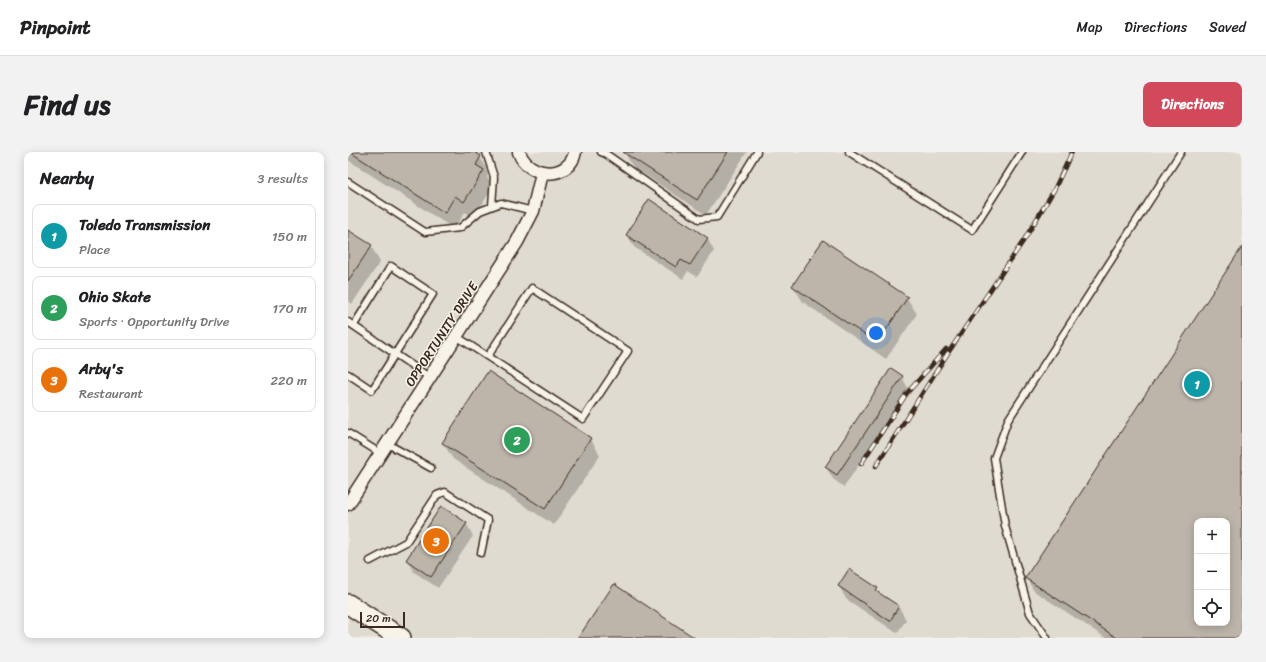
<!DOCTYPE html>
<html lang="en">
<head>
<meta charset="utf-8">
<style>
  body { margin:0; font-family:Sriracha,sans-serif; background:#f2f2f2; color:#202124 }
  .controls { position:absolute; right:12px; bottom:12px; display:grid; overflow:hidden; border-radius:8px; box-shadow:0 2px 10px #0003 }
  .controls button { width:36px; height:36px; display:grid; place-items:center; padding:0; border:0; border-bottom:1px solid #e0e0e0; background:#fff; color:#202124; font:20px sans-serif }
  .scale { position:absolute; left:12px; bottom:10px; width:45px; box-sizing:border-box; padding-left:4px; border:2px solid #3b2a1e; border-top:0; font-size:11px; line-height:14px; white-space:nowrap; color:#3b2a1e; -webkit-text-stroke:3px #f7f3e8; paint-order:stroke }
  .you { position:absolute; left:528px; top:181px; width:14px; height:14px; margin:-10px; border:3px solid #fff; border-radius:50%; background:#1a73e8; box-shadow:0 0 0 6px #1a73e833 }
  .badge { display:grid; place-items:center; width:26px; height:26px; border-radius:50%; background:#d1495b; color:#fff; font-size:13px; font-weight:700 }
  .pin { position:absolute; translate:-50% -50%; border:2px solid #fff; box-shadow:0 1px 4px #0006 }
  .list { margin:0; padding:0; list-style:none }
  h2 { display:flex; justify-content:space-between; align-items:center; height:52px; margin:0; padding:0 16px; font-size:17px }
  h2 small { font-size:13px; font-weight:400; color:#757577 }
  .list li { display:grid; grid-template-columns:26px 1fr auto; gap:12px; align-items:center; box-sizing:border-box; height:64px; margin:0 8px 8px; padding:0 8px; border:1px solid #e0e0e0; border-radius:8px }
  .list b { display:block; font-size:15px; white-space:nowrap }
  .list p { margin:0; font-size:13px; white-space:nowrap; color:#757577 }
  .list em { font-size:13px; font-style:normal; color:#757577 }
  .icon { flex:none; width:22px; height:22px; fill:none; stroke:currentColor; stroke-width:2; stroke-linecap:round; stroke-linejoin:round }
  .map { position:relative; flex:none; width:894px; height:486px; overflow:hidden; border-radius:8px }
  header { display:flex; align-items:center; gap:24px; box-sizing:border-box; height:56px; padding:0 20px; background:#fff; border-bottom:1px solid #e0e0e0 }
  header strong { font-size:19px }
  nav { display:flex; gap:22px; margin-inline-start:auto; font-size:14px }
  .intro { display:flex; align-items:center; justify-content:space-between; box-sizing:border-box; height:96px; padding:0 24px }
  h1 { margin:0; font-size:28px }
  .button { padding:10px 18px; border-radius:8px; background:#d1495b; color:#fff; font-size:14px; font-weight:700 }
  main { display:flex; gap:24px; padding:0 24px }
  aside { flex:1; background:#fff; border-radius:8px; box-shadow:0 2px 10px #0003 }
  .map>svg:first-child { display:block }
  .built { fill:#e0dbd0; fill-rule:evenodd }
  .shadow { fill:#0003; fill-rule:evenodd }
  .building { fill:#bdb5aa; stroke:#3b2a1e; fill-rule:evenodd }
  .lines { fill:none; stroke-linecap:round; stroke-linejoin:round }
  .lane-casing { stroke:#3b2a1e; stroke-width:9 }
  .street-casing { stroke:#3b2a1e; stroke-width:15 }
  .primary-casing { stroke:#3b2a1e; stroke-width:22 }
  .lane { stroke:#f7f3e8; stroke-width:6 }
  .street { stroke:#f7f3e8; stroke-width:12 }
  .primary { stroke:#f7f3e8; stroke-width:19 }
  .rail-casing { stroke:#3b2a1e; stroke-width:4.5 }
  .rail { stroke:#f7f3e8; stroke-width:3; stroke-dasharray:9; stroke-linecap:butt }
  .labels { text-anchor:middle; stroke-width:3; stroke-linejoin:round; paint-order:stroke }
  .street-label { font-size:13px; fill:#3b2a1e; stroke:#f7f3e8 }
</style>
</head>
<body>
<header>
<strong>Pinpoint</strong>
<nav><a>Map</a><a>Directions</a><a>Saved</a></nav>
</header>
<div class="intro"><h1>Find us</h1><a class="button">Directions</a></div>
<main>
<aside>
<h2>Nearby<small>3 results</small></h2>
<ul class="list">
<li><span class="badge" style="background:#0f9aa8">1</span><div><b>Toledo Transmission</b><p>Place</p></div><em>150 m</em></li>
<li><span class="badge" style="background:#2e9e5b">2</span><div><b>Ohio Skate</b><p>Sports · Opportunity Drive</p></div><em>170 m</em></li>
<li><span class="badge" style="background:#e8710a">3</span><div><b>Arby's</b><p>Restaurant</p></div><em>220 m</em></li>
</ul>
</aside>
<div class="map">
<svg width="894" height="486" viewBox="0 0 894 486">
  <rect width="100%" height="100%" fill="#efebe0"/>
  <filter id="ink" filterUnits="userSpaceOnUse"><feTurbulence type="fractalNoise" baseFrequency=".025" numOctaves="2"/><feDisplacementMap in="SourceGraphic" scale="8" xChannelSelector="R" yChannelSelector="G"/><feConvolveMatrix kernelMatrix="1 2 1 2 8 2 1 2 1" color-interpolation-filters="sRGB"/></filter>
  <g filter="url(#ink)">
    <path class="built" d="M0,0h894v486h-894zM849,369h30v102h-30z"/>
    <path class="shadow" d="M0,0h125l7,5 9,16 -2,4 6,10 -19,30 -9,-5 -11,17 -106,-69z
      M276,0h123l-41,63 -73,-48z
      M0,79l23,15 9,16 -28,42 -4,-3z
      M279,83l80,3 7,13 -17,26 -9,-6 -5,8 -49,-32z
      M894,97v389h-136l-72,-47 -8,-13zM849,369h30v102h-30z
      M445,134l114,12 10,16 -31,45 -83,-57z
      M554,225l7,13 -65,97 -11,-8 -7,-12z
      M242,286l10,17 -46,70 -101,-66 -10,-16z
      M118,371l7,13 -35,52 -24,-16 -7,-12z
      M491,434l38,3 3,6 19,12 7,13 -9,13 -51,-34z"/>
    <path class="building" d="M2,0h124l7,4 -5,9 8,5 -20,32 -9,-6 -10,17z
      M275,0h105l-31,48z
      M301,47l59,39 -18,27 -9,-5 -5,7 -50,-32z
      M0,78l24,15 -24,36z
      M475,88l85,57 -31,46 -85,-57z
      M894,95v391h-125l-92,-60zM849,369h30v102h-30z
      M543,216l12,8 -66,99 -12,-8z
      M140,219l103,67 -46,71 -103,-66z
      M93,354l26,17 -36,54 -25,-17z
      M501,417l29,19 -2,3 23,15 -9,15 -52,-35z
      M266,432l81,54h-117z"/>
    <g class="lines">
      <g class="lane-casing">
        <path id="lane" d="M138,0l8,25 -2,29
          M253,0l5,2 93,65 18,-2 40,-65
          M501,0l123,78 50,-78
          M0,30l77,50 35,-4 20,-17 21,-8 32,8
          M0,170l81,55
          M108,184l127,83 45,-68 -96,-63 -44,68
          M0,222l24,16 61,-96 -42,-28 -37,59
          M0,281l32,20
          M38,291l45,25
          M22,409l36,-19 31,-47 8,-3 43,28 -7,33
          M699,486l-17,-25 -25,-87 -11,-68 14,-38 173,-268"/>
      </g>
      <g class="street-casing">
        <path id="street" d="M171,0c9,27 51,28 56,0
          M0,352l169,-262 16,-31 9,-38"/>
      </g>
      <g class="primary-casing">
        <path id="primary" d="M0,452l53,34"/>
      </g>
      <use href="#lane" class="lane"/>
      <use href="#street" class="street"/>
      <use href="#primary" class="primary"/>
      <g class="rail-casing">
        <path id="rail" d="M513,312l46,-71 39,-44
          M528,314l70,-110 78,-116 30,-50 18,-38"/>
      </g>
      <use href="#rail" class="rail"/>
    </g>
  </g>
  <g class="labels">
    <g class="street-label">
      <text transform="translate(93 182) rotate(-57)" y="5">OPPORTUNITY DRIVE</text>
    </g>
  </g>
</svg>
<div class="controls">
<button>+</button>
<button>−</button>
<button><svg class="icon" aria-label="locate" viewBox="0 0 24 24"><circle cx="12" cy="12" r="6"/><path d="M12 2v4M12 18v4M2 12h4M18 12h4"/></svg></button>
</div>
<div class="scale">20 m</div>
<div class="you"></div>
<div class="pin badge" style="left:849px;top:232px;background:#0f9aa8">1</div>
<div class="pin badge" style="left:169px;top:288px;background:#2e9e5b">2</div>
<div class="pin badge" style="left:88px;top:389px;background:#e8710a">3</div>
</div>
</main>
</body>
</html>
